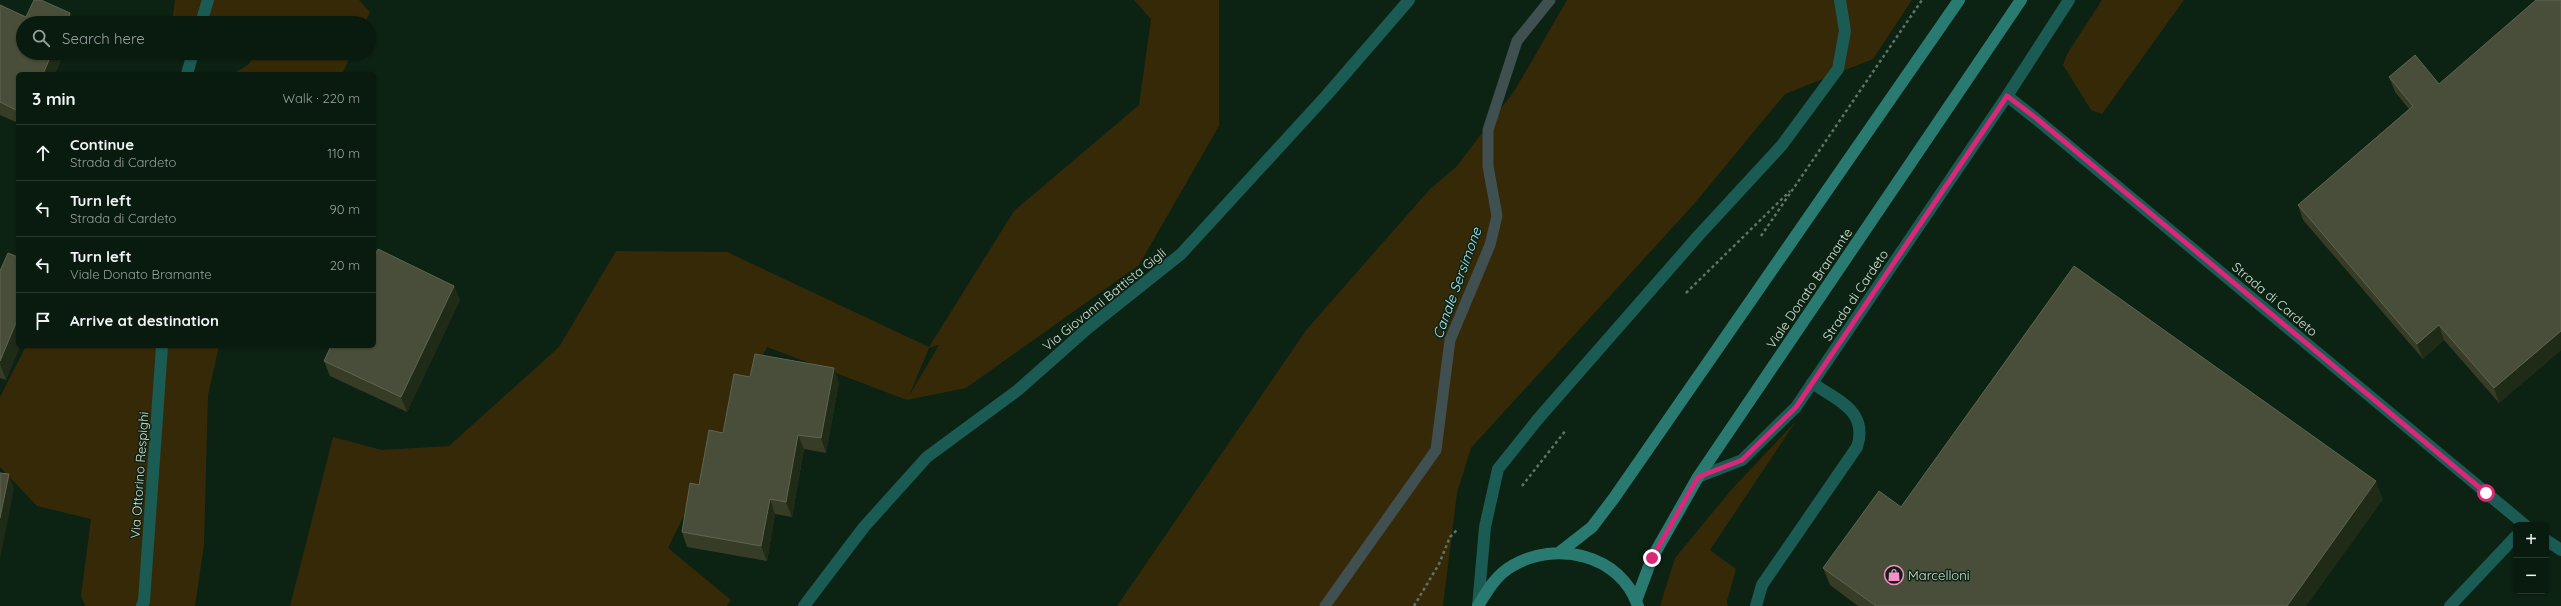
<!DOCTYPE html>
<html lang="en">
<head>
<meta charset="utf-8">
<style>
  body { margin:0; font-family:Quicksand,sans-serif; background:#17271c; color:#f1f3f6 }
  .controls { position:absolute; right:12px; bottom:12px; display:grid; overflow:hidden; border-radius:6px; box-shadow:0 1px 3px #0004 }
  .controls button { width:36px; height:36px; display:grid; place-items:center; padding:0; border:0; border-bottom:1px solid #29382e; background:#091a0e; color:#f1f3f6; font:20px sans-serif }
  .stop { position:absolute; width:12px; height:12px; margin:-9px; border:3px solid #db2777; border-radius:50%; background:#fff }
  .stop.end { background:#db2777; border-color:#fff; box-shadow:0 1px 4px #0008 }
  .list { margin:0; padding:0; list-style:none }
  h2 { display:flex; justify-content:space-between; align-items:center; height:52px; margin:0; padding:0 16px; font-size:17px }
  h2 small { font-size:13px; font-weight:400; color:#99a19e }
  .list li { display:grid; grid-template-columns:26px 1fr auto; gap:12px; align-items:center; box-sizing:border-box; height:56px; padding:0 16px; border-top:1px solid #29382e }
  .list b { display:block; font-size:15px; white-space:nowrap }
  .list p { margin:0; font-size:13px; white-space:nowrap; color:#99a19e }
  .list em { font-size:13px; font-style:normal; color:#99a19e }
  .icon { flex:none; width:22px; height:22px; fill:none; stroke:currentColor; stroke-width:2; stroke-linecap:round; stroke-linejoin:round }
  .map { position:relative; flex:none; width:2561px; height:606px; overflow:hidden }
  .search { position:absolute; background:#091a0e; box-shadow:0 1px 3px #0004; left:16px; top:16px; width:360px; height:44px; display:flex; align-items:center; gap:10px; box-sizing:border-box; padding:0 14px; border-radius:22px; color:#99a19e; font-size:15px }
  .panel { position:absolute; background:#091a0e; box-shadow:0 1px 3px #0004; left:16px; top:72px; width:360px; height:276px; border-radius:6px }
  .map>svg:first-child { display:block }
  .green { fill:#362908; fill-rule:evenodd }
  .lines { fill:none; stroke-linecap:round; stroke-linejoin:round }
  .stream { stroke:#404f50; stroke-width:11 }
  .path { stroke:#607366; stroke-width:2.5; stroke-dasharray:3 3; stroke-linecap:butt }
  .lane { stroke:#1a5b54; stroke-width:12 }
  .street { stroke:#1a5b54; stroke-width:12 }
  .secondary { stroke:#297b72; stroke-width:12 }
  .wall { fill:#373c26 }
  .shaded-wall { fill:#1f2a17 }
  .building { fill:#484e39; stroke:#5e6552 }
  .route { stroke:#db2777; stroke-width:5 }
  .labels { text-anchor:middle; stroke-width:3; stroke-linejoin:round; paint-order:stroke }
  .street-label { font-size:13px; fill:#d4e1d7; stroke:#0c2213 }
  .poi-label { font-size:13px; fill:#d4e1d7; stroke:#0c2213; text-anchor:start }
  .water-label { font-size:14px; font-style:italic; fill:#a9e9fb; stroke:#0c2213 }
</style>
</head>
<body>
<div class="map">
<svg width="2561" height="606" viewBox="0 0 2561 606">
  <rect width="100%" height="100%" fill="#0c2213"/>
  <path class="green" d="M175,0h184l11,12 -5,11h-193z
    M1134,0h85v126l-80,139 -173,123 -59,12 -140,-53 -99,201 63,52 -4,6h-437l43,-169 49,13 67,-4 110,-99 57,-96 111,1 202,95 85,-136 125,-106 12,-86zM938,345h1l-30,51 20,-48z
    M1567,0h345l-39,59 -88,35 -91,110 -223,244 -14,45 -14,113h-326l190,-277 123,-140 26,-22 59,-77z
    M2102,0h82l-82,114 -11,-4 -28,-45 4,-11z
    M256,53h96l-10,21h-109l15,-9z
    M26,346h193l-11,49 -4,150 -9,61h-110l-4,-10 10,-77 -54,-13 -37,-39v-70z
    M1796,421l-86,129 26,19 -9,32 1,5h-68l15,-48 57,-69z"/>
  <g class="lines">
    <path class="stream" d="M1325,606l111,-156 14,-110 40,-95 7,-29 -9,-50v-36l29,-89 33,-41"/>
    <path class="path" d="M1761,236l161,-236
      M1686,293l104,-102
      M1522,486l44,-56
      M1414,606l25,-42 11,-27 8,-8"/>
    <path class="lane" d="M1756,606l6,-21 95,-138c12,-36 -20,-47 -45,-64"/>
    <path class="street" d="M201,23l7,-23
      M187,74l6,-21
      M2007,96l28,22 490,407
      M1698,477l44,-17 54,-53 211,-311 62,-96
      M2546,540l15,10
      M142,606l2,-5 18,-255
      M804,606l60,-79 63,-70 91,-67 70,-62 93,-74 145,-158 83,-96
      M1478,606l7,-79 13,-58 40,-50 161,-184 83,-90 56,-76 7,-38 -5,-31
      M2450,606l66,-70"/>
    <path class="secondary" d="M1560,552l32,-25 22,-29 345,-498
      M1636,601l16,-43 46,-81 323,-477
      M1478,606c9,-15 18,-31 34,-40 43,-26 109,-12 126,40"/>
  </g>
  <path class="wall" d="M2561,0v350l-62,53 -55,-63 -21,19 -120,-139 -5,-15 111,-96 -14,-17 -6,-15 50,7z
    M0,5l26,12 44,-4 4,10h-51l41,30 -9,21h-37v49l-18,-8z
    M0,271l18,75h2l-14,34 -6,-2z
    M454,286l6,14 -53,112 -77,-36 -6,-15z
    M750,377l89,5 -13,71 -22,-4 -12,68 -17,-3 -8,47 -80,-14 -5,-15 17,-47 24,-52z
    M2383,499l-77,107h-448l-28,-21 -7,-17 78,-61z"/>
  <path class="shaded-wall" d="M70,13l4,10h-8z
    M52,53h12l-9,21h-12z
    M454,286l6,14 -53,112 -6,-15z
    M18,318v28h2l-14,34 -6,-16v-3z
    M2439,325l5,15 -21,19 -6,-15z
    M2561,331v19l-62,53 -5,-15z
    M834,368l5,14 -13,71 -5,-15z
    M798,435l6,14 -12,68 -6,-15z
    M9,474l5,15 -14,71v-42z
    M2376,481l7,18 -77,107h-19z
    M770,499l5,15 -8,47 -6,-15z"/>
  <path class="building" d="M34,0h7l29,13 -4,10h-43v30h29l-9,21h-25v37l-18,-9v-97l26,12z
    M2536,0h25v331l-67,57 -55,-63 -22,19 -119,-139 115,-99 -24,-29 26,-22 24,29z
    M378,249l76,37 -53,111 -77,-36 7,-15h43v-89z
    M8,253l10,4v61l-18,43v-90z
    M2074,266l302,215 -89,125h-411l-53,-38 56,-77 22,16z
    M755,354l79,14 -13,70 -23,-3 -12,67 -16,-3 -9,47 -79,-14 8,-49 9,2 10,-55 14,3 11,-59 16,3z
    M0,473l9,1 -9,44z"/>
  <g class="lines">
    <path class="route" d="M1652,558l46,-81 44,-17 54,-53 211,-311 29,22 450,375"/>
  </g>
  <defs>
    <g id="shop-ring" transform="scale(1)"><circle r="9.5" fill="#0c2213" stroke="#fa8fc8" stroke-width="1.5"/><path d="M-5-2.5h2.3a2.7 3.5 0 0 1 5.4 0H5L5.5 6h-11ZM-1.5-2.5h3a1.5 2.3 0 0 0-3 0Z" fill="#fa8fc8"/></g>
  </defs>
  <g fill-rule="evenodd">
    <use href="#shop-ring" x="1894" y="575"/>
  </g>
  <g class="labels">
    <g class="street-label">
      <text transform="translate(1809 288) rotate(-56)" y="5">Viale Donato Bramante</text>
      <text transform="translate(1855 295) rotate(-56)" y="5">Strada di Cardeto</text>
      <text transform="translate(1104 299) rotate(-39)" y="5">Via Giovanni Battista Gigli</text>
      <text transform="translate(2275 299) rotate(40)" y="5">Strada di Cardeto</text>
      <text transform="translate(139 475) rotate(-86)" y="5">Via Ottorino Respighi</text>
    </g>
    <g class="poi-label">
      <text x="1908" y="580">Marcelloni</text>
    </g>
    <g class="water-label">
      <text transform="translate(1457 283) rotate(-70)" y="5">Canale Sersimone</text>
    </g>
  </g>
</svg>
<div class="controls">
<button>+</button>
<button>−</button>
</div>
<div class="stop" style="left:2486px;top:493px"></div>
<div class="stop end" style="left:1652px;top:558px"></div>
<div class="search"><svg class="icon" aria-label="search" viewBox="0 0 24 24"><circle cx="10" cy="10" r="6"/><path d="M15 15l6 6"/></svg>Search here</div>
<section class="panel">
<h2>3 min<small>Walk · 220 m</small></h2>
<ul class="list">
<li><svg class="icon" aria-label="ahead" viewBox="0 0 24 24"><path d="M12 20V5M6 11l6-6 6 6"/></svg><div><b>Continue</b><p>Strada di Cardeto</p></div><em>110 m</em></li>
<li><svg class="icon" aria-label="left" viewBox="0 0 24 24"><path d="M17 20v-9H6M10 6l-5 5 5 5"/></svg><div><b>Turn left</b><p>Strada di Cardeto</p></div><em>90 m</em></li>
<li><svg class="icon" aria-label="left" viewBox="0 0 24 24"><path d="M17 20v-9H6M10 6l-5 5 5 5"/></svg><div><b>Turn left</b><p>Viale Donato Bramante</p></div><em>20 m</em></li>
<li><svg class="icon" aria-label="arrive" viewBox="0 0 24 24"><path d="M6 21V4h12l-3 4 3 4H6"/></svg><div><b>Arrive at destination</b></div></li>
</ul>
</section>
</div>
</body>
</html>
